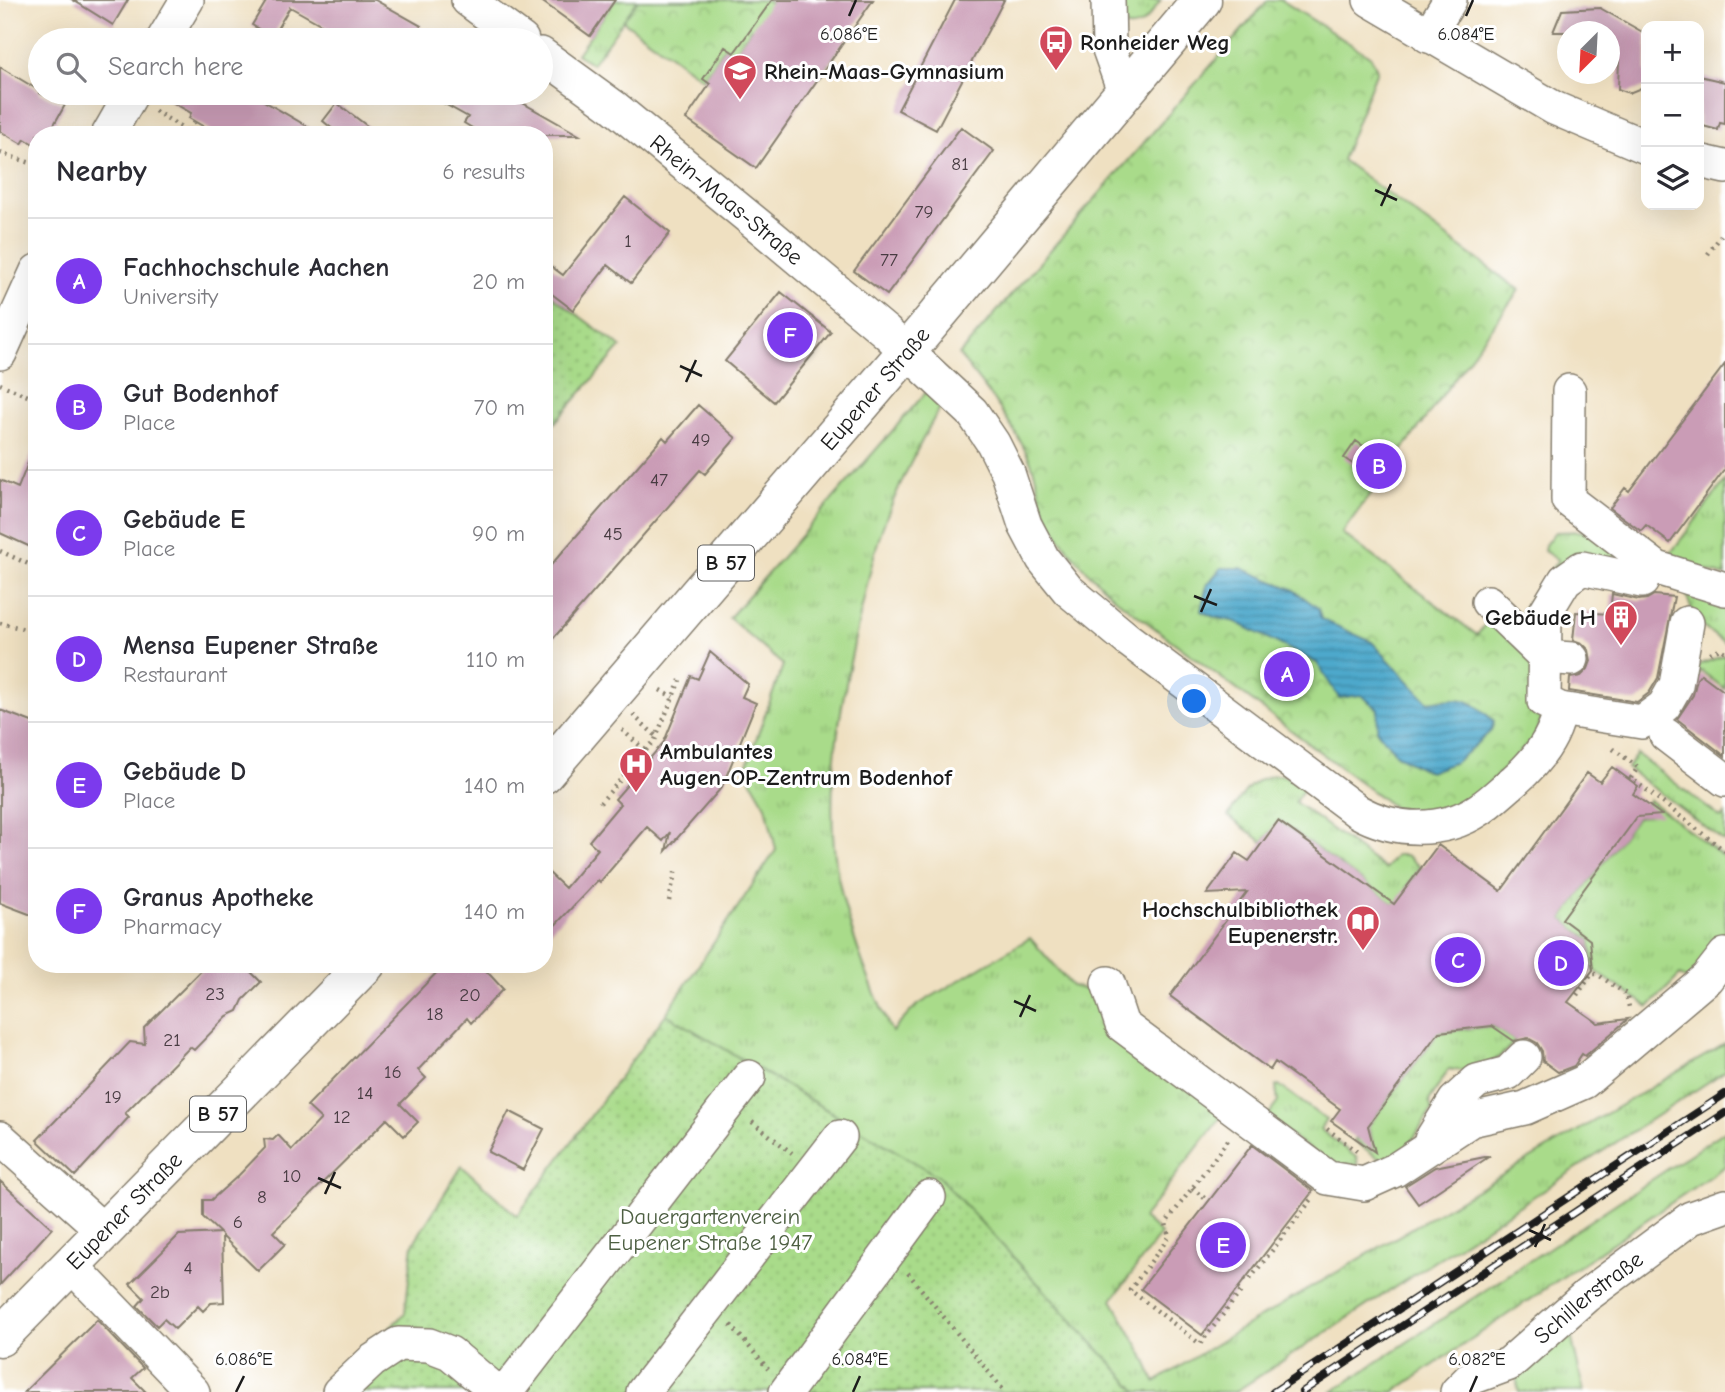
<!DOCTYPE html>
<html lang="en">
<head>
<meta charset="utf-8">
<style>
  body { margin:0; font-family:"Comic Neue",sans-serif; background:#f7f7f7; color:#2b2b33 }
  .controls { position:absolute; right:21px; top:21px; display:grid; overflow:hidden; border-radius:14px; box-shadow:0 7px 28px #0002 }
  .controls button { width:63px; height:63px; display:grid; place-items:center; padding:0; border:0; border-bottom:2px solid #e1e1e2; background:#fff; color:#2b2b33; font:35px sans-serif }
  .compass { position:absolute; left:1557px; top:21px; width:63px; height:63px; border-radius:50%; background:#fff; box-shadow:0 7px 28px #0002; rotate:204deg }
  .you { position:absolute; left:1195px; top:702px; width:24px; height:24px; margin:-18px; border:5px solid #fff; border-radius:50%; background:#1a73e8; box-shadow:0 0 0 10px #1a73e833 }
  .badge { display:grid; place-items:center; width:46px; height:46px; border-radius:50%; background:#7c3aed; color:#fff; font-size:23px; font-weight:700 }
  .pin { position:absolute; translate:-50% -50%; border:4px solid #fff; box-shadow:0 2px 7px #0006 }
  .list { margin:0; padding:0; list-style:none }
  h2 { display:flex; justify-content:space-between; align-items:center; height:91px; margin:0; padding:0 28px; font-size:30px }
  h2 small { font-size:23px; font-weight:400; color:#7c7c81 }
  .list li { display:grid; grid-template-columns:46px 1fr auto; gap:21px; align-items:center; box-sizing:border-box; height:126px; padding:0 28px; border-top:2px solid #e1e1e2 }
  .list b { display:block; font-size:26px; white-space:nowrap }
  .list p { margin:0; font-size:23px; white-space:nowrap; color:#7c7c81 }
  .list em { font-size:23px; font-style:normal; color:#7c7c81 }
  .icon { flex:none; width:38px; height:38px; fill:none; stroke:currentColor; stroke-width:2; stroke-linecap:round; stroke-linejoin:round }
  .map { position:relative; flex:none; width:1725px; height:1392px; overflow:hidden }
  .search { position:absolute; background:#fff; box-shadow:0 7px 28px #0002; left:28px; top:28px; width:525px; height:77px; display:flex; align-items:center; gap:18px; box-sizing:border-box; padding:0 24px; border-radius:38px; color:#7c7c81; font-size:26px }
  .panel { position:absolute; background:#fff; box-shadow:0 7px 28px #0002; left:28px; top:126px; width:525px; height:847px; border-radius:28px }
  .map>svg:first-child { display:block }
  .grass { fill:url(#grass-tufts); stroke:#627c53; stroke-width:2 }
  .park { fill:url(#park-crowns); stroke:#627c53; stroke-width:2 }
  .garden { fill:url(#garden-dots); stroke:#627c53; stroke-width:2 }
  .water { fill:url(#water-rules); stroke:#346274; stroke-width:2 }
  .building { fill:#ca9cb6 }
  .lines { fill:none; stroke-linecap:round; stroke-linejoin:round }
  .minor-casing { stroke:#867e6e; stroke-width:36 }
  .major-casing { stroke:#867e6e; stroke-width:41 }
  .path { stroke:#867e6e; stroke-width:4.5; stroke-dasharray:2 5; stroke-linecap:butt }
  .minor { stroke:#fff; stroke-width:33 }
  .major { stroke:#fff; stroke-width:38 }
  .rail-casing { stroke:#1c1c1c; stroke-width:8 }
  .rail { stroke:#fff; stroke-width:5; stroke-dasharray:16; stroke-linecap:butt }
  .ticks { fill:none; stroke:#1c1c1c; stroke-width:2.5 }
  .labels { text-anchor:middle; stroke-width:6; stroke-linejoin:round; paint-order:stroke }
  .number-label { font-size:19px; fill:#483c42 }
  .shield { fill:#fff; stroke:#606060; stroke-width:2 }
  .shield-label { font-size:21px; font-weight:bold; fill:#1c1c1c }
  .poi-label { font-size:23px; font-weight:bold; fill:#1c1c1c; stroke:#fff; text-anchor:start }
  .street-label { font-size:23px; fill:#1c1c1c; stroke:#fff }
  .park-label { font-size:23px; fill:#4d5f42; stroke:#fff }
  .ticks-label { font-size:18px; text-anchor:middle; fill:#1c1c1c; stroke:#fff; stroke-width:6; stroke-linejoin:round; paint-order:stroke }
</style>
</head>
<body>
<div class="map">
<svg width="1725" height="1392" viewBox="0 0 1725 1392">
  <defs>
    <pattern id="grass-tufts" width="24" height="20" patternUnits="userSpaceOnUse" patternTransform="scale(1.75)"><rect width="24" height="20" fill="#a9db8a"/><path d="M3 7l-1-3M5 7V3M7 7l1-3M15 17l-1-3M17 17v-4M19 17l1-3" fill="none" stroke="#91bb76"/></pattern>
    <pattern id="park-crowns" width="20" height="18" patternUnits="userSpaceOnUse" patternTransform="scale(1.75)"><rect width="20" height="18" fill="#a9db8a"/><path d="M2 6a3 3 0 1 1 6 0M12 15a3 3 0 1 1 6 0" fill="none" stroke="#91bb76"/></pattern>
    <pattern id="garden-dots" width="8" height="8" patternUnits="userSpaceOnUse" patternTransform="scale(1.75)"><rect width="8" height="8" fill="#a9db8a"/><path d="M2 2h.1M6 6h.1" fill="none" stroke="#91bb76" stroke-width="1.8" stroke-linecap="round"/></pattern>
    <pattern id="water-rules" width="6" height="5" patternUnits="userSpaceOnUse" patternTransform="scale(1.75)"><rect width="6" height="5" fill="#4da9cc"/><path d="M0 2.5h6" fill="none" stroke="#3f89a5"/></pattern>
  </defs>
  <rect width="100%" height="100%" fill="#fff"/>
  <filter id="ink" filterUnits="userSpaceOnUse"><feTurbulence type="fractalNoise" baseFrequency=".0143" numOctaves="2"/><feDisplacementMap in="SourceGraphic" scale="14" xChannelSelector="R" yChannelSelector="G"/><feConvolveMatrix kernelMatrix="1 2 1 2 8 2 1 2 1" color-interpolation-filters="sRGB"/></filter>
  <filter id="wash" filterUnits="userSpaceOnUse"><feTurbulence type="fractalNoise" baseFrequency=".00686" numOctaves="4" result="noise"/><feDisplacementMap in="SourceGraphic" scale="28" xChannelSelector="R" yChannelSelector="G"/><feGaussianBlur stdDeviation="1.57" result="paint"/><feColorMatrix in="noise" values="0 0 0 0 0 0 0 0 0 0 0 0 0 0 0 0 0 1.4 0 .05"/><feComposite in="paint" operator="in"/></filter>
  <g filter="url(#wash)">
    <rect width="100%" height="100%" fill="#efe0c1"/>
    <path class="grass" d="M615,0h23l-46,64 -15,-10z
      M1117,0h44c-11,14 -18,32 -38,26z
      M928,390l14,14c-21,37 -40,74 -56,114 -13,34 -20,72 -28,107 -18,82 -35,168 -20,252 11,55 30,104 54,155l24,-26 114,-68 42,48 26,7 126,120 -81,105 18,16 -49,66 31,54 12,28 77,-48 493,-290v27l-490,321h-97l-199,-215 -273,-163 110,-164 -10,-44 -21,-36 38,-105 -54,-47z
      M1725,481v95l-58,-18z
      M1593,531l132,68v44l-29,-21 -11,-31 -95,-33 -55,73 -17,-15 40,-56 -14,-9 1,-6 10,-13z
      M1725,655v34l-24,-18 -11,14 3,-18z
      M1637,754l84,64 4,-4v28l-98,-74z
      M1275,775h7l23,12 -10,15 90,67 11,-14h10l14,12 -14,21 32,23 -12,17 -147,-107 -16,21 -35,-26c14,-20 21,-37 47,-41z
      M1649,800l76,58v81l-15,19 -22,23 -8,-6 -31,32 -56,-37 -3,-30 -28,-21 75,-102 11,-1 -1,-12z
      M1492,1026l23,15c-19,22 -36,34 -66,28l-20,32 3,9 -28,43 -21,8 -29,-20 2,-2 16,1 -4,-14 71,-94z
      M1279,1085l47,35 -6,9 37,29 1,15 -19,-3 -73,-52 12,-16 -2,-16z
      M1725,1131v35l-331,226h-62z
      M1570,1331l14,61h-65l-3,-16z"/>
    <path class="park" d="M638,0h129l71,50 -18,27 -69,-48 -17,25 -9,-7 -22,32 -80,-58z
      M1268,0h13l90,57 6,13 -35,90 177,130 -177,243 135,102 13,-17 42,39 11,58 -9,23 -54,55 -34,17 -42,5 -288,-216c-26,-24 -54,-51 -69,-84 -8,-18 -9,-39 -18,-57 -18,-38 -44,-70 -70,-103z"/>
    <path class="garden" d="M544,290l77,57 -77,88z
      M666,1014l273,163 199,215h-814l81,-79 8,-69 49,-78 55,50z"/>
    <path class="water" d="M1221,568h20l51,21 26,19 3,11 51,23 56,60c38,-5 37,-6 66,19l-3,10 -35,31 -27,10 -32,-17 -20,-24 1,-22 -17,-14 -22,3 -22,-35 -81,-41 -22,-5 -13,-6 6,-26z"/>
    <g id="blocks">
      <path class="building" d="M73,0h55l-15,25z
        M267,0h108l46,26 -8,14h-64l-59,-33 -18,30 -20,-12z
        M540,0h75l-25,36z
        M772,0h101l-117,168 -70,-49 24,-35 -7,-5 22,-32 9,6z
        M955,0h49l-68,130 -38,-20z
        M1600,8l46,26v52l-17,7 -11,-4 1,-30 -10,6v-33h-56l9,-22z
        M0,67l40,24v2l25,12 -17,30h-11v11l-12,-7 -3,5 -22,-13z
        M1699,76l26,6v42l-5,-1 -2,7 -19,-5z
        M156,93h94l72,42h-104l-29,-17 2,-5z
        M425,93h80l74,42h-95l-20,-12 4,-6z
        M337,103l42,32h-39l-17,-14z
        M961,127l33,24 -107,144 -33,-24z
        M625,197l45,36 -39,50 -23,-18 -35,45 -29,-22v-27l19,14z
        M781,292l50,40 -57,70 -49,-41z
        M1725,364v105l-55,74 -24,-18 -5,6 -31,-23 15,-20 4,3z
        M698,405l38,33 -31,36 -5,-4 -156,179v-76l119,-136 4,4z
        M1356,441l31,21 -12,17 -31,-21z
        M36,443h1v107l-37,-17v-53l18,8z
        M1612,594l27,6 8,-1 7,-4 20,2 -16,81 -9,15 -12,9 -68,-11 1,-13 11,-2 7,-7 3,-8 -2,-11 -7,-7 -9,-3 3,-28 34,2z
        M710,652l38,32 -6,13 14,6 -34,84 -56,64 4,-19 -7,9 -16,-14 -47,55 -2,-2 -54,57v-69l21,20 33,-39 -9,-8 31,-37 -5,-5 49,-57 27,-66 7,3z
        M1701,674l24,18v64l-48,-37 16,-24 4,-16z
        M0,710l37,14v193l-37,-14z
        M1612,767l26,19 -5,8 29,21 -25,2 -75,102 28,21 3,30 -25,32 30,21 30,-4 -43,37 -3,-2 -8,12 -16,6 -15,-11 -1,-10 -5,-8 -9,-5 -14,3 -22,-15 -53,6 -71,94 7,26 -44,-31 9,-12 -65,-47 -5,8 -100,-74 77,-104 -40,2 30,-41 12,8 29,-40 116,83 44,-59 63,46 86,-118 13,9z
        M208,964h35l18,18 -18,18 -5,11 -11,5 -33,34 -4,-3 -65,66 4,4 -54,59 -38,-36 93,-98 15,2 -1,-16z
        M445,964h35l23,25 -32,34 -4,-5 -49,52 8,8 -26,26 18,18 -14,14 -17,-17 -114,113 12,12 -27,27 -36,-35 2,66 -13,1 -8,8 -5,-5 -23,23 -11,-10 -7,7 -20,-20 7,-8 -14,-14 49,-49 41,-2 -17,-16v-17h8l28,-25 26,-27 -1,-9 9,1 5,-5 14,15 29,-31 -14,-13z
        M509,1111l35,18 -21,41 -35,-18z
        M1252,1145l61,46 -111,144 -61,-46z
        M1490,1156l-72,48 -13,-18 30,-19z
        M0,1181l52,47 -52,57z
        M97,1320l46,48 -11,10 14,14h-122z"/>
    </g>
  </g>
  <g filter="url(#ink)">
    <use href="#blocks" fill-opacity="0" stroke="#867e6e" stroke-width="2"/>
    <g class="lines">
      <g class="minor-casing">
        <g id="minor">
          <path d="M468,0l54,40"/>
          <path d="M1108,0l1,49 16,45"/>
          <path d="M1370,0l184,108 92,39"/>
          <path d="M1428,36l22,-36"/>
          <path d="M163,40l24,-40"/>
          <path id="s1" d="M541,54l73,53 150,123 122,102 86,80 21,31 15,30 17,52 18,34 25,31 59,49 230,172c37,21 86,23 123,-2 12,-8 23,-19 34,-28 22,-19 41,-42 46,-72"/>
          <path d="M108,135l24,-42"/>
          <path d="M1699,161l26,6"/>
          <path d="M0,353l37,-82"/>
          <path d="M1569,391l-1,109 89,68 68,21"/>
          <path d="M1642,581l-60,-13 -17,12 -20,33 -1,88 16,8 82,13 22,-16 12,-21 11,-62"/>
          <path d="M1488,602l57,55 27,2"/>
          <path d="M1666,735l59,45"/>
          <path d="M1108,983l14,42 206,153 36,6 31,-14 76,-50 54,-12 59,-26 123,-104 18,-23"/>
          <path d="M0,1138l103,92"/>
          <path d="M1431,1140l24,-39 22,-20 31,-8 16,-16"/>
          <path d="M70,1264l123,128"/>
          <path d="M339,1392l33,-31 26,-17 31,1 21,8 47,39"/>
          <path d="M506,1392l243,-315"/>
          <path d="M643,1392l197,-255"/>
          <path d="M786,1392l143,-195"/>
          <path id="s2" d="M1457,1392l14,-14 38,-14 77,-68 105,-78 34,-12"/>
        </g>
      </g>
      <g class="major-casing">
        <g id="major">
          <path id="s3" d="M544,774l363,-423 295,-351"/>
          <path id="s4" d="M0,1337l366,-373"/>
        </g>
      </g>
      <path class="path" d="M155,111l34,21 6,-11
        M0,153l37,12
        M1708,254l17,-24
        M0,384l37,16
        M0,551l37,17
        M0,623l37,9
        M1710,653l10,-4 5,3
        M660,690l13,7
        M633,715l23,21
        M622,730l23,20
        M1613,749l25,18 -7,11 94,73
        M600,803l55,-63 25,-60
        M669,901l7,-33
        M1577,995l15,-21h5l29,20 3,13
        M752,1122l40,31
        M1327,1129l31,23
        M1228,1140l-62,83 3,14 -39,53 70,54 42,-54 -4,-2
        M1192,1188l16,13
        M908,1273l97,119
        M1250,1279l62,-80
        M731,1325l37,44"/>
      <use href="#minor" class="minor"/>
      <use href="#major" class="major"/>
      <g class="rail-casing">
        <path id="rail" d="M1273,1392l452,-298
          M1302,1392l423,-279"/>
      </g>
      <use href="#rail" class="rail"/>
    </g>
  </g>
  <path class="ticks" d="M849,16l7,-16M1466,16l7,-16M1375,190l22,10M1381,206l10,-22M680,366l22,10M686,382l10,-22M1194,596l23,9M1201,612l10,-23M1014,1001l22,10M1020,1017l10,-22M318,1178l23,10M325,1194l10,-22M1529,1230l22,10M1535,1247l10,-23M236,1392l8,-16M853,1392l7,-16M1470,1392l7,-16"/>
  <defs>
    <g id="bus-pin" transform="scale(1.75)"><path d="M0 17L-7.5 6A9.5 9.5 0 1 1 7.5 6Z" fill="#d1495b" stroke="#fff"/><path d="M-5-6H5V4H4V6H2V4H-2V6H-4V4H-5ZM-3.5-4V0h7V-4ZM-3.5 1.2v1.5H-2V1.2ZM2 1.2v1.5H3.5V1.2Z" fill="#fff"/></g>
    <g id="school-pin" transform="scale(1.75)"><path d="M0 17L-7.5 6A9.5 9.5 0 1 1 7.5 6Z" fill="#d1495b" stroke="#fff"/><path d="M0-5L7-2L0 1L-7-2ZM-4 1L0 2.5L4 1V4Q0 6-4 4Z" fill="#fff"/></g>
    <g id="building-pin" transform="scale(1.75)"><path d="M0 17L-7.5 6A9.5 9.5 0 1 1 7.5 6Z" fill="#d1495b" stroke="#fff"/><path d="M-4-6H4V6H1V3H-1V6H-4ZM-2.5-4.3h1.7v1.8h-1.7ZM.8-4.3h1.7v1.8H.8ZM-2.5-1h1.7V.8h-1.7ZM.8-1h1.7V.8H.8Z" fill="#fff"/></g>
    <g id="hospital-pin" transform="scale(1.75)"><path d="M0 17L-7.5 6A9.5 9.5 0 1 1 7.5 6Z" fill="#d1495b" stroke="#fff"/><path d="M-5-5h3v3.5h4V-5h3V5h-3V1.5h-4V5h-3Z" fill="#fff"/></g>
    <g id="library-pin" transform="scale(1.75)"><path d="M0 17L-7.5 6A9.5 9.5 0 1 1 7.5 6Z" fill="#d1495b" stroke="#fff"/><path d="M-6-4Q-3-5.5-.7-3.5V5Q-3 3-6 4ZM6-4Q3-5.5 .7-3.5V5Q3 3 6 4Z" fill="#fff"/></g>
  </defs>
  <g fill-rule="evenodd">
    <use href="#bus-pin" x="1056" y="42"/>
    <use href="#school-pin" x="740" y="71"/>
    <use href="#building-pin" x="1621" y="617"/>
    <use href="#hospital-pin" x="636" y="764"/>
    <use href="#library-pin" x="1363" y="922"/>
  </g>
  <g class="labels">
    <g class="number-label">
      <text x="960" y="170">81</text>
      <text x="924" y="218">79</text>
      <text x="628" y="247">1</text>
      <text x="889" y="266">77</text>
      <text x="701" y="446">49</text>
      <text x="659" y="486">47</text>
      <text x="613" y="540">45</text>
      <text x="215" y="1000">23</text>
      <text x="470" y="1001">20</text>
      <text x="435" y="1020">18</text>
      <text x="172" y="1046">21</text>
      <text x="393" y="1078">16</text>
      <text x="365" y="1099">14</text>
      <text x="113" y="1103">19</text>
      <text x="342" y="1123">12</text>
      <text x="292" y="1182">10</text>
      <text x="262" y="1203">8</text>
      <text x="238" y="1228">6</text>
      <text x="188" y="1274">4</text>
      <text x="160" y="1298">2b</text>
    </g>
    <g class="shield">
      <rect x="698" y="545.5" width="56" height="35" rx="5"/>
      <rect x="190" y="1096.5" width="56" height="35" rx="5"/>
    </g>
    <g class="shield-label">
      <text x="726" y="570">B 57</text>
      <text x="218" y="1121">B 57</text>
    </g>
    <g class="poi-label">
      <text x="1080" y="50">Ronheider Weg</text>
      <text x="764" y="79">Rhein-Maas-Gymnasium</text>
      <text x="1596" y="625" text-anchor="end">Gebäude H</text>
      <text x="660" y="759">Ambulantes<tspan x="660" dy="26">Augen-OP-Zentrum Bodenhof</tspan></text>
      <text x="1338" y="917" text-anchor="end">Hochschulbibliothek<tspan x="1338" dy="26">Eupenerstr.</tspan></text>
    </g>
    <g class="street-label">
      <text dy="8" stroke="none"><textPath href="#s1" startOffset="236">Rhein-Maas-Straße</textPath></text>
      <text dy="8" stroke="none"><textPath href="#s3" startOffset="508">Eupener Straße</textPath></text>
      <text dy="8" stroke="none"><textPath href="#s4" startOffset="177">Eupener Straße</textPath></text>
      <text dy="8" stroke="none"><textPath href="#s2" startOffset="164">Schillerstraße</textPath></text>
    </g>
    <g class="park-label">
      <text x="710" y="1224">Dauergartenverein<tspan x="710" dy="26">Eupener Straße 1947</tspan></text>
    </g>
  </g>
  <g class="ticks-label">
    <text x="849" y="40">6.086°E</text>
    <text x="1466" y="40">6.084°E</text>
    <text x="244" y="1365">6.086°E</text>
    <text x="860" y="1365">6.084°E</text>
    <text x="1477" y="1365">6.082°E</text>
  </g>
</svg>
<div class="controls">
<button>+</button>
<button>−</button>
<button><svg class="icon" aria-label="layers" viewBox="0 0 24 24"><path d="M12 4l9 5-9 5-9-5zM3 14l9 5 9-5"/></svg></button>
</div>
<svg class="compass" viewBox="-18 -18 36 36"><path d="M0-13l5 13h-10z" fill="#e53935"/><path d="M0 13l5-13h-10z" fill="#7c7c81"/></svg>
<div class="you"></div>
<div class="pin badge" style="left:1287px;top:674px">A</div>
<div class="pin badge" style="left:1379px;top:466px">B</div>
<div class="pin badge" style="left:1458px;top:960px">C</div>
<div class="pin badge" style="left:1561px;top:963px">D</div>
<div class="pin badge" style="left:1223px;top:1245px">E</div>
<div class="pin badge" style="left:790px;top:335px">F</div>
<div class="search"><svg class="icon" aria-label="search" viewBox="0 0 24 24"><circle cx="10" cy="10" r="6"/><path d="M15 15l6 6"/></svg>Search here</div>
<section class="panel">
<h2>Nearby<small>6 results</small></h2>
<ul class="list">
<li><span class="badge">A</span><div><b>Fachhochschule Aachen</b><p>University</p></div><em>20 m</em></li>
<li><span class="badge">B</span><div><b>Gut Bodenhof</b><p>Place</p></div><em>70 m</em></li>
<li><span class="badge">C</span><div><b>Gebäude E</b><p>Place</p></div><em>90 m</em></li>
<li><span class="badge">D</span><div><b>Mensa Eupener Straße</b><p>Restaurant</p></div><em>110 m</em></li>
<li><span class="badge">E</span><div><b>Gebäude D</b><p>Place</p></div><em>140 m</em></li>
<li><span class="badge">F</span><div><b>Granus Apotheke</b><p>Pharmacy</p></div><em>140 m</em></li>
</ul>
</section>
</div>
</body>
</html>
